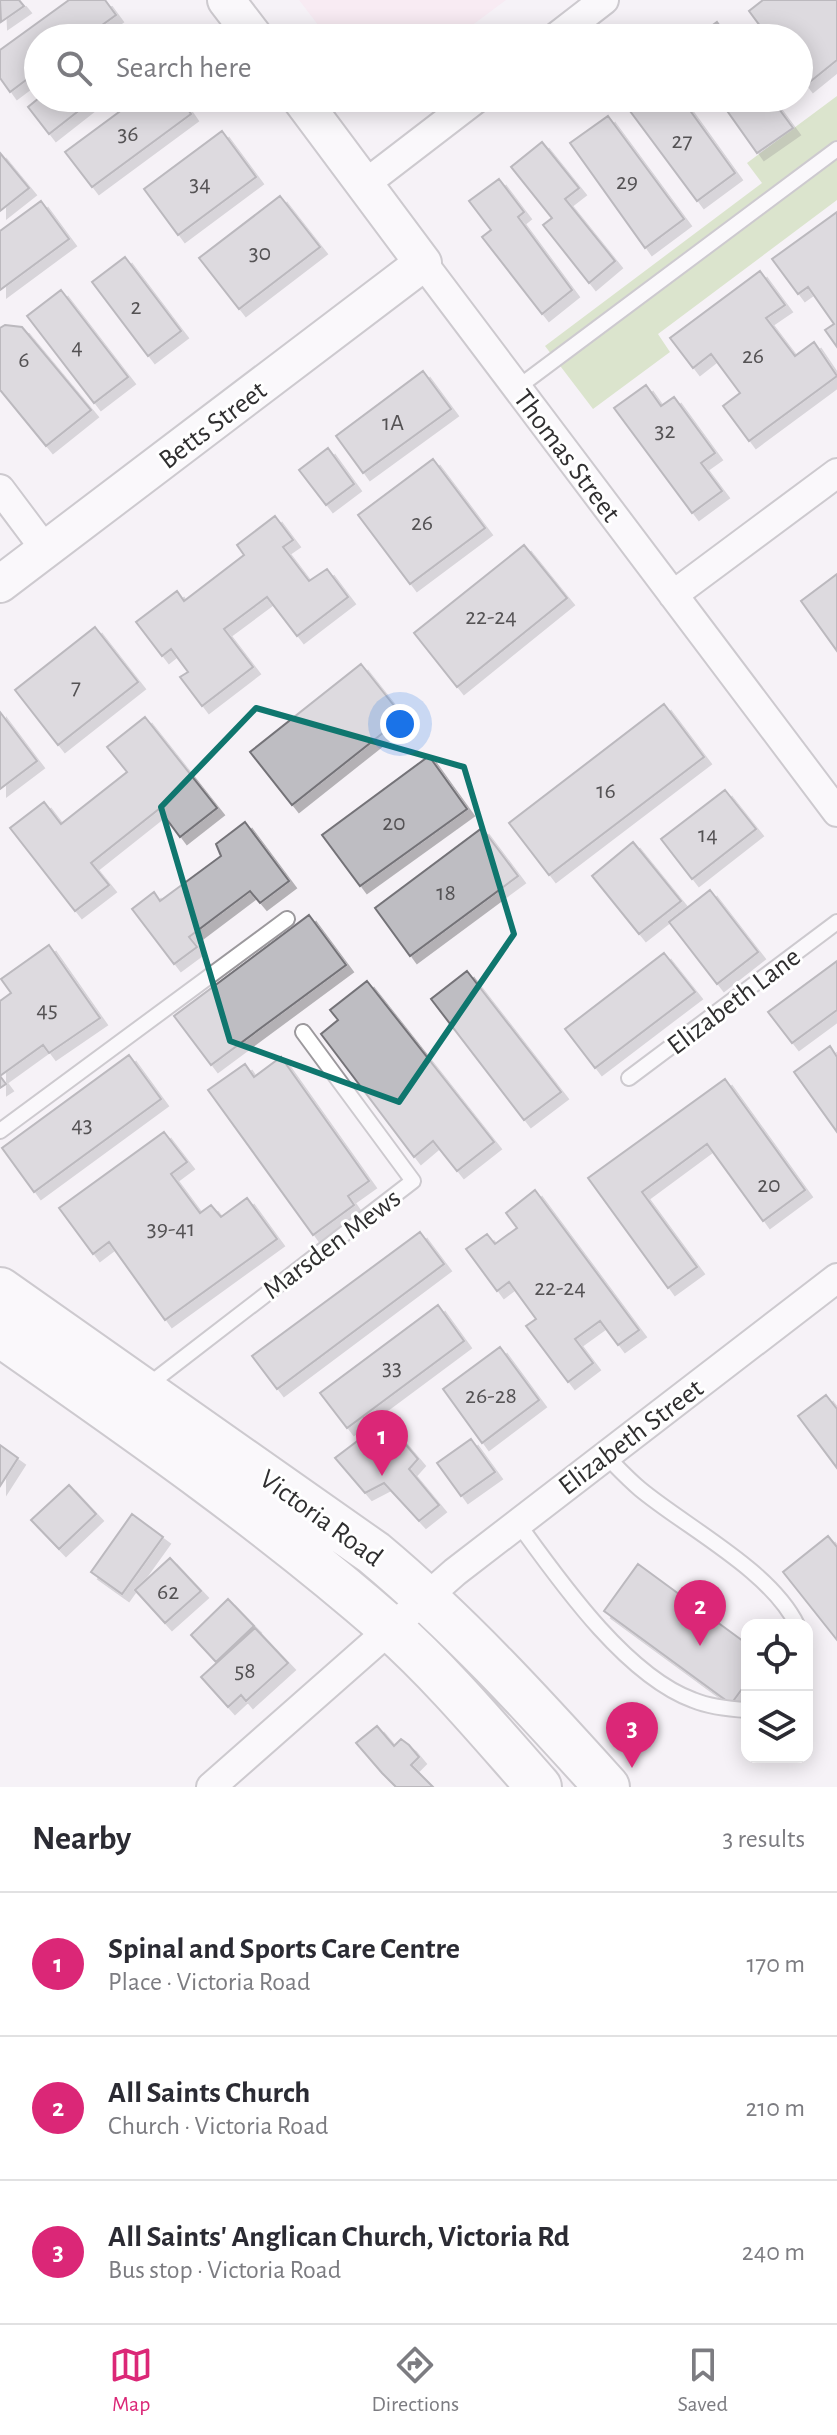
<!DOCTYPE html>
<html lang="en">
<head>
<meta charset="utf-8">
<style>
  body { margin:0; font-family:"Alegreya Sans",sans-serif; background:#f7f7f7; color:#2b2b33 }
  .controls { position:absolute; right:24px; bottom:24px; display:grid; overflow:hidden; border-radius:16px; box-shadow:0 4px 20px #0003 }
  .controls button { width:72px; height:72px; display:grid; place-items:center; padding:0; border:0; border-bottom:2px solid #e1e1e2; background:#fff; color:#2b2b33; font:40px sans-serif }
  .you { position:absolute; left:400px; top:724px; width:28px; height:28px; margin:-20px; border:6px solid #fff; border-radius:50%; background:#1a73e8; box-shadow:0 0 0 12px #1a73e833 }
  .badge { display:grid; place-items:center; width:52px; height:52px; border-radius:50%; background:#db2777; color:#fff; font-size:26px; font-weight:700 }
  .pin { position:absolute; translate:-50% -66px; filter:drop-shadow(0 2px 4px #0008) }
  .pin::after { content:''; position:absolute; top:42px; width:28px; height:24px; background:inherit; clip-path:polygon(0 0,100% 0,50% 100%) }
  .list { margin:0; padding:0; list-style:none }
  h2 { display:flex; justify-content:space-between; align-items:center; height:104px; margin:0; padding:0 32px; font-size:34px }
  h2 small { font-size:26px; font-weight:400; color:#7c7c81 }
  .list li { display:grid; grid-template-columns:52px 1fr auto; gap:24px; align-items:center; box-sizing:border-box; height:144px; padding:0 32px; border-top:2px solid #e1e1e2 }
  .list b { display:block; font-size:30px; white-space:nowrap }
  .list p { margin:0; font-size:26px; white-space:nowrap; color:#7c7c81 }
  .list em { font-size:26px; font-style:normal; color:#7c7c81 }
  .icon { flex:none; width:44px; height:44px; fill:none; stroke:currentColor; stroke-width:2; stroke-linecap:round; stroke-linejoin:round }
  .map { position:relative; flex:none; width:837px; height:1787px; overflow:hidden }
  .search { position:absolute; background:#fff; box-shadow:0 4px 20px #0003; left:24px; right:24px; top:24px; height:88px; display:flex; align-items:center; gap:20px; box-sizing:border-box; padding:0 28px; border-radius:44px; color:#7c7c81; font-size:30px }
  .sheet { height:536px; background:#fff }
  nav { display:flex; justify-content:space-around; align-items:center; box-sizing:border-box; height:112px; border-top:2px solid #e1e1e2; background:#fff; font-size:22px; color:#7c7c81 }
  nav a { display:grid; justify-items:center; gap:4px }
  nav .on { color:#db2777 }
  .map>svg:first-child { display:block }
  .education { fill:#fae2ed }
  .green { fill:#bbd299 }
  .building { fill:#bebdc2; stroke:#747378; stroke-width:2; filter:url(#shadow) }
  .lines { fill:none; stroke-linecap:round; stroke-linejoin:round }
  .service-casing { stroke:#9c999d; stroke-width:18 }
  .minor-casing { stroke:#9c999d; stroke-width:32 }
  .tertiary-casing { stroke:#9c999d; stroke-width:40 }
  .primary-casing { stroke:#9c999d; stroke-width:48 }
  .service { stroke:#fff; stroke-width:14 }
  .minor { stroke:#fff; stroke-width:28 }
  .tertiary { stroke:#fff; stroke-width:36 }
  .primary { stroke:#fff; stroke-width:44 }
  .marked { fill:none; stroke:#0f766e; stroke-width:6; stroke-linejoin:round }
  .labels { text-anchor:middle; stroke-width:6; stroke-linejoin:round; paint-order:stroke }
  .number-label { font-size:24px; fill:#545254 }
  .street-label { font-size:28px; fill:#302f30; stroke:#fff }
</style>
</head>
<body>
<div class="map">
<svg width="837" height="1787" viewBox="0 0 837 1787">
  <defs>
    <filter id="shadow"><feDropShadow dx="7" dy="7" stdDeviation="0" flood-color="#0004"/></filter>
  </defs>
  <rect width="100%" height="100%" fill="#f6f2f7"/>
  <path class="education" d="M299,0h207l-51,38h-127z"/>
  <path class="green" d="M837,96v104l-179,134 12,18 -77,57 -48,-63 217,-163 -15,-20z"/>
  <path class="building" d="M0,0h19l5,6 -23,16z
    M69,0h36l11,15 -32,23h-46v33l-28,21 -10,-14v-28z
    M763,0h74v60l-31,25 -7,-9v-38h-30l-20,-27z
    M717,22l12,16h-34z
    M39,98h56l-46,36 -21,-27z
    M138,98h42l11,16 -99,73 -27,-35z
    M640,98h41l54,75 -38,28 -70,-94z
    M718,98h53l22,30 -36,25z
    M608,116l76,103 -39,29 -75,-105z
    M222,131l34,46 -78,58 -34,-46z
    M542,142l37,46 -14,11 50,62 -26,22 -46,-58 9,-7 -41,-51z
    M0,153l29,35 -29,23z
    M499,179l25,33 -6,5 54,73 -30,24 -60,-77 9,-7 -22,-29z
    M280,196l40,51 -81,62 -40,-51z
    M41,201l28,38 -69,51v-59z
    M837,212v135l-12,-17 9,-6 -26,-37 -10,7 -26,-35z
    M125,257l56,74 -33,25 -56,-74z
    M760,271l25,34 -19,13 29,38 19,-14 23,34 -88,65 -26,-35 17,-13 -29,-39 -18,14 -23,-30z
    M61,290l67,87 -34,26 -67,-87z
    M5,325l17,2 69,83 -45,36 -46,-56v-62z
    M423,371l28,38 -88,64 -27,-37z
    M646,385l15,21 13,-9 41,56 -14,10 21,28 -30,22 -78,-105z
    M328,448l26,36 -28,21 -27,-35z
    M433,459l52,69 -75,56 -52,-69z
    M275,516l18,24 -10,7 26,34 18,-12 21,28 -51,39 -30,-39 -43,32 29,38 -51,39 -22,-29 8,-5 -17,-23 -9,7 -26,-34 41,-31 7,10 60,-46 -7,-10z
    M524,545l43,53 -110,89 -43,-54z
    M837,574v77l-36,-50z
    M95,627l43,55 -80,63 -43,-55z
    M361,664l42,53 -111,88 -42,-53z
    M664,704l40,53 -155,118 -40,-52z
    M0,712l37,49 -37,28z
    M145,717l72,91 -37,29 -21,-28 -68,54 18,22 -34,26 -65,-83 34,-26 17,22 66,-52 -20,-25z
    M429,756l38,53 -107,77 -38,-51z
    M725,790l31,39 -64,50 -31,-40z
    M245,822l44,59 -29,22 -10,-12 -61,46 8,10 -23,17 -42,-55 22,-17 6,9 61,-45 -5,-12z
    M482,828l36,48 -108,80 -35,-48z
    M633,842l48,59 -42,33 -47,-58z
    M710,890l48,62 -41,32 -48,-62z
    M309,915l37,50 -135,100 -37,-49z
    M49,945l51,73 -51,35 -6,-8 -43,31 6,8 -6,4v-87l11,-8 -10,-14z
    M664,953l31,39 -100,76 -30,-39z
    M837,961v49l-45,33 -24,-31z
    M467,971l94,121 -37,28 -93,-121z
    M367,981l127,161 -37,29 -24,-30 -19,16 -93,-123 17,-14 -8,-10z
    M830,1046l7,11v75l-43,-60z
    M129,1055l32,44 -127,93 -32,-44z
    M281,1057l88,124 -21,15 6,9 -41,30 -105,-145 37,-26 9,13z
    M725,1079l80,111 -42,31 -56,-77 -65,48 55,75 -29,21 -80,-110z
    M164,1132l23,30 -16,12 29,39 11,-8 10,12 26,-19 30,41 -112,81 -56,-78 -16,12 -34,-46z
    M535,1190l104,140 -21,15 -18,-24 -25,18 18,24 -25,19 -42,-56 10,-7 -27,-37 -12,9 -31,-42 21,-15 8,10 22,-16 -11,-15z
    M420,1232l24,32 -167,125 -25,-33z
    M438,1305l26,36 -117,87 -27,-35z
    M500,1347l39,53 -57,43 -39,-54z
    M826,1395l11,14v59l-39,-52z
    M385,1420l33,39 -9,10 30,36 -20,16 -35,-38 -19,10 -30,-35z
    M471,1439l24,33 -34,24 -24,-33z
    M0,1445l18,13 -18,28z
    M69,1485l27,29 -37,35 -28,-29z
    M132,1514l31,23 -41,57 -31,-22z
    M828,1536l9,11v93l-54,-68z
    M170,1558l31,33 -36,32 -30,-33z
    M638,1564l109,80v38l-16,22 -127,-93z
    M228,1599l26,27 -38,36 -25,-27z
    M255,1628l33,35 -42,38 -5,-6 -13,12 -27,-30z
    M377,1726l17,20 7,-7 8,6 10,12 -8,8 22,22h-37l-14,-14 -26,-30z"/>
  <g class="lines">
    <g class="service-casing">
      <path id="service" d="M517,388l320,-239
        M629,1078l208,-156
        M0,1131l287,-212
        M147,1386l266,-205 -110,-149
        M605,1455c11,11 23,24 35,34 47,39 130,81 157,136
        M517,1522c42,58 108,153 176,178 17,7 36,9 54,10"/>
    </g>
    <g class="minor-casing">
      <path id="minor" d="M555,38l49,-38
        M365,184l112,-86
        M423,263l414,549
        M0,489l45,60
        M673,595l164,-122
        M211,1787l244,-215 382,-294"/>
    </g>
    <g class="tertiary-casing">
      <path id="tertiary" d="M226,0l29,38
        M0,584l423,-321 -123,-165"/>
    </g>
    <g class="primary-casing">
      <path id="primary" d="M0,1290l374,263c85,71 159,152 233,234
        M0,1334c133,93 267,186 389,293 54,48 102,106 150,160"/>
    </g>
    <use href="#service" class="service"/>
    <use href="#minor" class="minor"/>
    <use href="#tertiary" class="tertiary"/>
    <use href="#primary" class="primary"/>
  </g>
  <path d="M0 0H837V1787H0ZM256,708l208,59 50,167 -115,168 -169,-61 -69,-234z" fill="#f6f2f7" fill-opacity=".55" fill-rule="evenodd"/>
  <path class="marked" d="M256,708l208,59 50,167 -115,168 -169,-61 -69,-234z"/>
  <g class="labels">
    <g class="number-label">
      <text x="128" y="141">36</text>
      <text x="682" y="148">27</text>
      <text x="627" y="189">29</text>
      <text x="200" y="191">34</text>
      <text x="260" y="260">30</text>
      <text x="136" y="314">2</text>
      <text x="77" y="354">4</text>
      <text x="753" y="363">26</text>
      <text x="24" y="367">6</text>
      <text x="393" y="430">1A</text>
      <text x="665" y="438">32</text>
      <text x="422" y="530">26</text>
      <text x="491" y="624">22-24</text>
      <text x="76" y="694">7</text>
      <text x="606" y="798">16</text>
      <text x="394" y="830">20</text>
      <text x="708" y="842">14</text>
      <text x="446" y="900">18</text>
      <text x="47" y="1017">45</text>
      <text x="82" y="1132">43</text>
      <text x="769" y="1192">20</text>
      <text x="171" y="1236">39-41</text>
      <text x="560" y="1295">22-24</text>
      <text x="392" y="1375">33</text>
      <text x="491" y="1403">26-28</text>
      <text x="168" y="1599">62</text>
      <text x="245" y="1678">58</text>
    </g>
    <g class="street-label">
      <text transform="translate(212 424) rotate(-37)" y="10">Betts Street</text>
      <text transform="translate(568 455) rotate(53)" y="10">Thomas Street</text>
      <text transform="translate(733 1000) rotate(-37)" y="10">Elizabeth Lane</text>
      <text transform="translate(331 1243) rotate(-37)" y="10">Marsden Mews</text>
      <text transform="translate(630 1436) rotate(-37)" y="10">Elizabeth Street</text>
      <text transform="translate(322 1517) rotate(36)" y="10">Victoria Road</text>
    </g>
  </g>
</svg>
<div class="controls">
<button><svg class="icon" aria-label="locate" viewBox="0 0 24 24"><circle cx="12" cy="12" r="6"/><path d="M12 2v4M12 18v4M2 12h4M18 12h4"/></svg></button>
<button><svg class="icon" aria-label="layers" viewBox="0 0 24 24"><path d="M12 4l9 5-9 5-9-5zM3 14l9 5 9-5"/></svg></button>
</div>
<div class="you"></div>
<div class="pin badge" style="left:382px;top:1476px">1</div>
<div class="pin badge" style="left:700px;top:1646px">2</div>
<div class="pin badge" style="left:632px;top:1768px">3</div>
<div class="search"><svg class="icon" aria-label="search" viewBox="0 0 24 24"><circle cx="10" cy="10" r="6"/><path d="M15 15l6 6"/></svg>Search here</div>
</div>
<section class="sheet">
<h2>Nearby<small>3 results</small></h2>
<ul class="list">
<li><span class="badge">1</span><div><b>Spinal and Sports Care Centre</b><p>Place · Victoria Road</p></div><em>170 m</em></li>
<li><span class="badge">2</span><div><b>All Saints Church</b><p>Church · Victoria Road</p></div><em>210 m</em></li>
<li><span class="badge">3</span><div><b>All Saints' Anglican Church, Victoria Rd</b><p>Bus stop · Victoria Road</p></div><em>240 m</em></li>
</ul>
</section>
<nav>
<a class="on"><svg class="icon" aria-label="map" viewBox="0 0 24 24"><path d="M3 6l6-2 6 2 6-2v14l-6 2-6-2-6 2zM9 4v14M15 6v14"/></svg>Map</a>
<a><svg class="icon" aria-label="directions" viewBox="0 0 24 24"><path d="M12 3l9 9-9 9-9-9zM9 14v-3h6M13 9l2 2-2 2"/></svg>Directions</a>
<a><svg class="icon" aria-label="saved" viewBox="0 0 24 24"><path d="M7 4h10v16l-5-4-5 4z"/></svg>Saved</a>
</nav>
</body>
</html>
